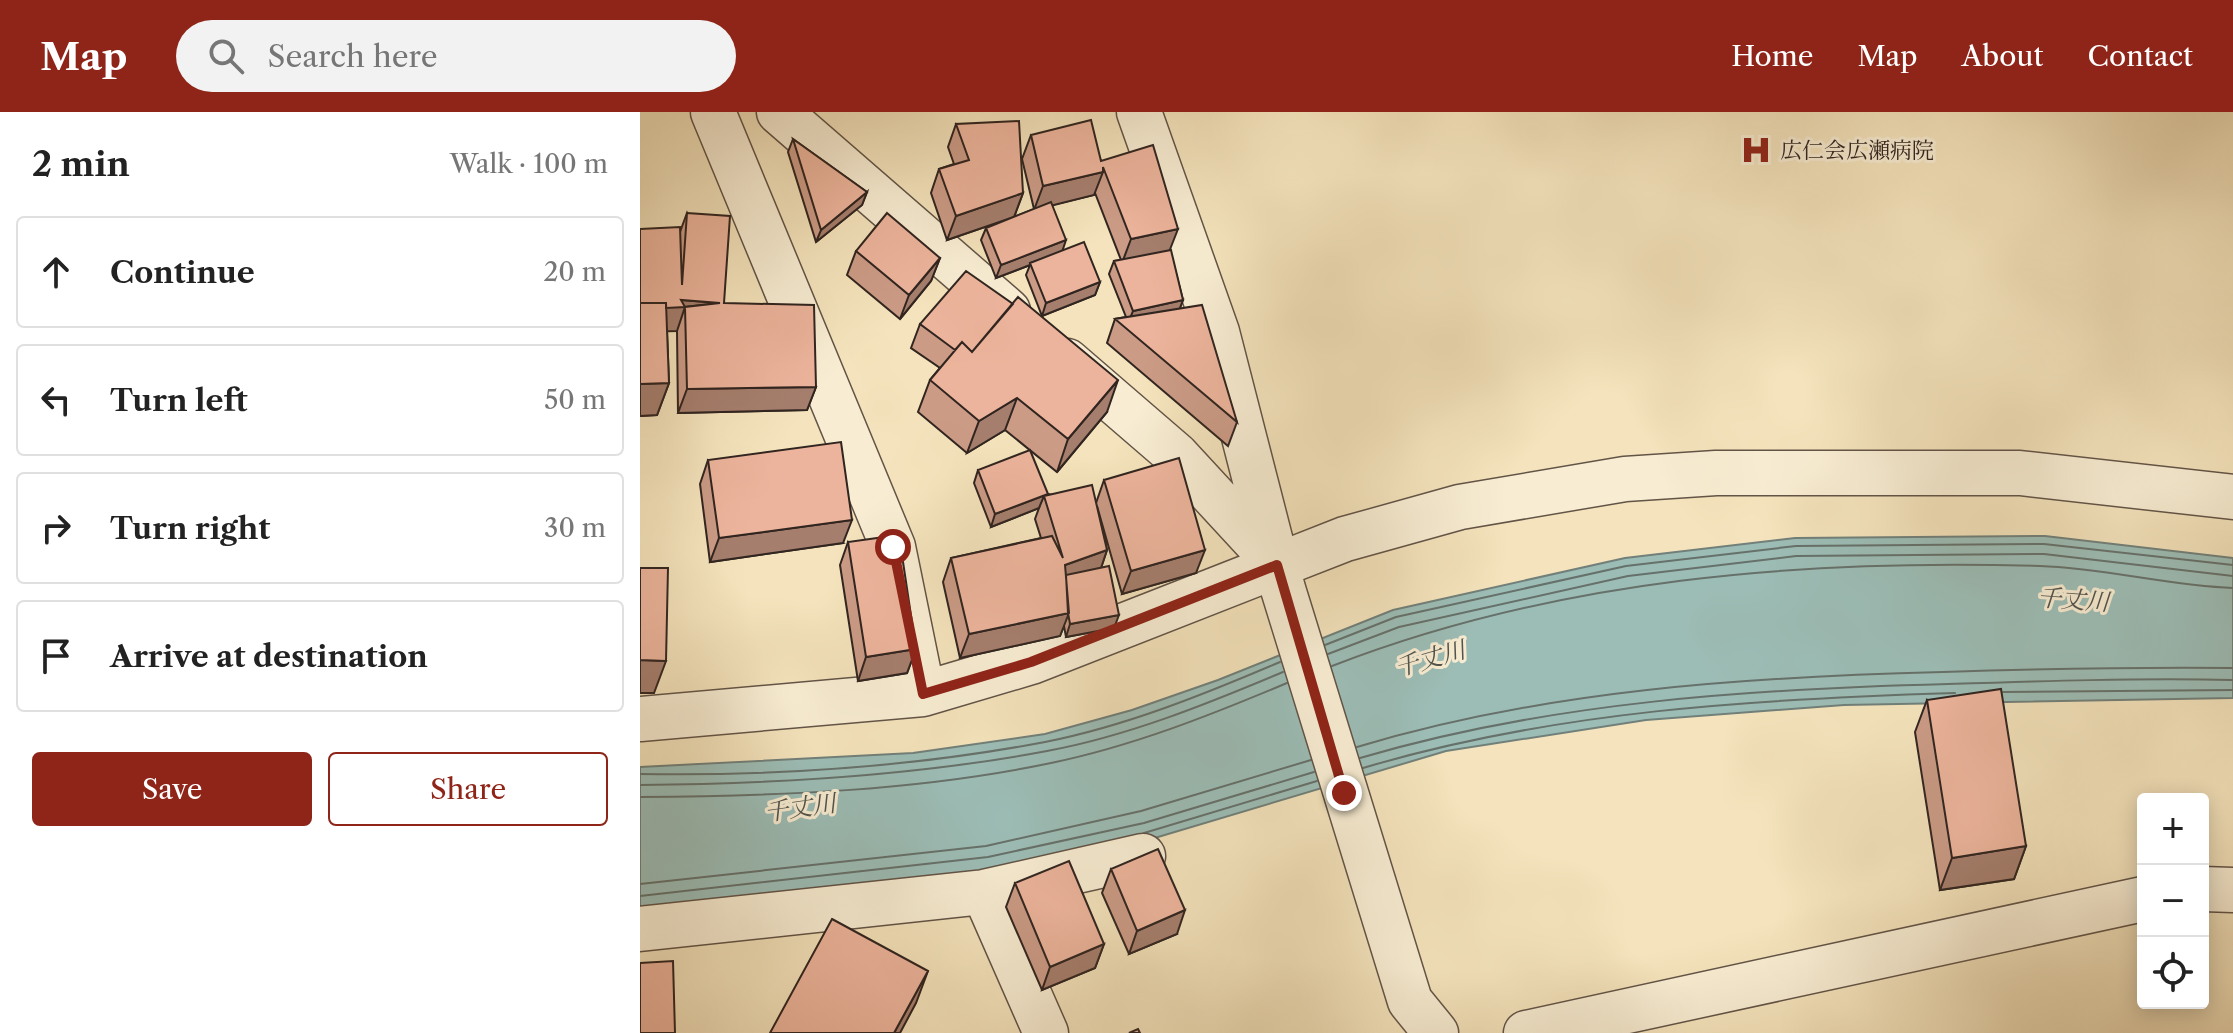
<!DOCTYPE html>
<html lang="en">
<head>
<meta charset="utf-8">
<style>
  body { margin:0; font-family:"Libre Caslon Text","Noto Serif JP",serif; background:#f2f2f2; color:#222 }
  .controls { position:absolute; right:24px; bottom:24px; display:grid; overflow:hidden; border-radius:8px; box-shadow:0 4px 20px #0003 }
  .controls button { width:72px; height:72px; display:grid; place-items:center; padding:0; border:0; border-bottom:2px solid #e0e0e0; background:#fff; color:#222; font:40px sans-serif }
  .stop { position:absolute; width:24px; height:24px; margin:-18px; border:6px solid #8f2418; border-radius:50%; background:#fff }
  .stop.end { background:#8f2418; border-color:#fff; box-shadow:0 2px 8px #0008 }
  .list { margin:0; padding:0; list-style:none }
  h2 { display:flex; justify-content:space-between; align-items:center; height:104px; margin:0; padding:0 32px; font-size:34px }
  h2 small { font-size:26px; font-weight:400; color:#767676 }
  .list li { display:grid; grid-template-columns:52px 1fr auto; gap:24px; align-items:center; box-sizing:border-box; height:112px; margin:0 16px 16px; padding:0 16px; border:2px solid #e0e0e0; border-radius:8px }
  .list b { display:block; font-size:30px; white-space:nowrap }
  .list em { font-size:26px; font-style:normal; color:#767676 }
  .actions { display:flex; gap:16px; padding:24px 32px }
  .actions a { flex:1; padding:18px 0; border:2px solid #8f2418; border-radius:8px; text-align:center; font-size:28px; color:#8f2418 }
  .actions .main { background:#8f2418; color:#fff }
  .icon { flex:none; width:44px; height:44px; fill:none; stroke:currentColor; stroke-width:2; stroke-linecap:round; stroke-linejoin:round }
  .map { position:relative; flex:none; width:1593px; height:921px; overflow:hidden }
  header { display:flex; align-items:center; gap:48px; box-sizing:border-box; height:112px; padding:0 40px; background:#8f2418; color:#fff }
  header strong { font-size:38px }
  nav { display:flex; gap:44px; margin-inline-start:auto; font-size:28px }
  .search { width:560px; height:72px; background:#f2f2f2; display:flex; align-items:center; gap:20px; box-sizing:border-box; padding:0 28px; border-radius:44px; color:#767676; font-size:30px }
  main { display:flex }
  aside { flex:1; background:#fff }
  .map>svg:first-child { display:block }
  .water { fill:#9cbdb6; stroke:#71807a; stroke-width:2 }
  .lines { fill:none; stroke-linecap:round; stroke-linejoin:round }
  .shore { stroke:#66716b; stroke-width:2 }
  .street-casing { stroke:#625447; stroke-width:47 }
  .street { stroke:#f8edd3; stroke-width:44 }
  .wall { fill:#cb9b86; stroke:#312520; stroke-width:2 }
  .shaded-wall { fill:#a57e6d; stroke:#312520; stroke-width:2 }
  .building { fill:#ecb49c; stroke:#312520; stroke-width:2 }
  .route { stroke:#8f2418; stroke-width:10 }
  .labels { text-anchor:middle; stroke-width:6; stroke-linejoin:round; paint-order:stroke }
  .poi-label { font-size:22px; fill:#312520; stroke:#f8edd3; text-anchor:start }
  .water-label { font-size:24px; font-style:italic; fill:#51534d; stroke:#f8edd3 }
</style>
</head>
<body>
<header>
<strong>Map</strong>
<div class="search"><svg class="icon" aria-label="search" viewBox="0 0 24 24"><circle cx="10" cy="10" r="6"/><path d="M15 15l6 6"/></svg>Search here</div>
<nav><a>Home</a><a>Map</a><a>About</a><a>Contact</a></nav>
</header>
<main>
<aside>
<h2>2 min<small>Walk · 100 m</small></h2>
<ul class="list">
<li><svg class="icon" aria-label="ahead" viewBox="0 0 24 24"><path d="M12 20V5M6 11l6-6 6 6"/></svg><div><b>Continue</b></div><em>20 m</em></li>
<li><svg class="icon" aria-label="left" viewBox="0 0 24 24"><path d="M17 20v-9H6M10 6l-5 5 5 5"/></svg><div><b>Turn left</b></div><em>50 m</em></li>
<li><svg class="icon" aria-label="right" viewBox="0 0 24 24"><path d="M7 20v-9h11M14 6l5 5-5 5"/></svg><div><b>Turn right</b></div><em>30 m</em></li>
<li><svg class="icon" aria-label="arrive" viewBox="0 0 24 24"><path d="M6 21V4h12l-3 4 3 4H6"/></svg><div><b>Arrive at destination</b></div></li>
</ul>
<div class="actions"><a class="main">Save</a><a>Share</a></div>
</aside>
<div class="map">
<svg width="1593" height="921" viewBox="0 0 1593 921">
  <rect width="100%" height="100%" fill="#f4e3bc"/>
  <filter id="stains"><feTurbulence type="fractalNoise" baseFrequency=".0025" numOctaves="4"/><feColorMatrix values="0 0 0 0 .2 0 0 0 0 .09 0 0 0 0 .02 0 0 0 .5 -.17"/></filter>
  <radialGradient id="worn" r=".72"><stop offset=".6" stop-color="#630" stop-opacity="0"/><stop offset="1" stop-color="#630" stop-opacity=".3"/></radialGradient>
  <path class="water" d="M1405,424l188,22v140l-389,7 -198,15 -200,31 -298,89 -157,35 -351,39v-147l273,-14 132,-19 87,-24 86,-30 175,-70 232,-52 170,-20z"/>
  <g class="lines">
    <path class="shore" d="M685,533l71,-28 230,-51 170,-20 248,-2 189,21
      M688,542l71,-27 229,-51 168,-20 248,-2 189,22
      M692,554c224,-87 470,-107 708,-100 65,2 129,20 193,22
      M1363,580l230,-2
      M717,635c189,-57 389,-70 586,-75 96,-3 193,-5 290,-4
      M720,646c190,-56 391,-69 588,-74 95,-3 190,-6 285,-4
      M723,656c191,-57 393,-69 592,-75
      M0,662c134,2 273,-7 405,-32 81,-16 160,-48 235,-80
      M0,673c135,-1 274,-9 407,-34 81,-15 160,-47 236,-79
      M0,685c136,-1 278,-6 411,-34 82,-17 160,-48 236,-80
      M504,721l173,-52
      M0,772l346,-38 155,-35 170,-51
      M0,784l348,-39 156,-34 170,-51"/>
    <g class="street-casing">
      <path id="street" d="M73,0l180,435 30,147
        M139,0l229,199
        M499,0l78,220 66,257 127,412 26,32
        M427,249l109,94 97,105
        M0,607l283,-25 108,-32 314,-123 115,-32 165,-28 91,-6h304l213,24
        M1563,777l30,1
        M344,780l62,141
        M0,817l344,-37 159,-36
        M886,921l617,-134"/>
    </g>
    <use href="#street" class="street"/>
  </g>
  <path class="wall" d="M316,12l67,69 -9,24 -67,23 -16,-47 8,-24 15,-5 -6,-17z
    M391,23l70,26 69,89 13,50 -3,8 57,114 -9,24 -121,-103 8,-24 11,-2 -17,-43 5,-13 7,-1 -26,-67 -1,2 -42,10 10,46 38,31 -5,13 -53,21 -16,-41 4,-10 -34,13 -15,-38 5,-12 48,-19 -12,-50z
    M153,27l74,53 -5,13 -46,37 -28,-90z
    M47,101l37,90 92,84 -9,23 -129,3 -1,-82h-10l2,52 -12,32 -17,1 40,-184z
    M216,139l84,7 -9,23 -31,38 -53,-44z
    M280,212l187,88 -50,60 -52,-42 -38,23 -49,-41 12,-32 10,-12 -29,-20z
    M68,348l135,83 -133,19 -10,-78z
    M338,358l70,24 48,9 8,-23 92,93 -74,21 -25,-88 10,44 -6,18 13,60 -48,9 -2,-11 -4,10 -100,22 -17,-76 8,-24 90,-20 -6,-19 4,-11 -48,19 -17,-44z
    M208,430l68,107 -9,24 -49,8 -18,-116z
    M1287,588l99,146 -12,33 -74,11 -25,-158z
    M471,757l66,65 -48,20 -27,-61z
    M375,771l89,61 -9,24 -53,22 -36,-83z"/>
  <path class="shaded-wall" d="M463,60l-9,23 -60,15 9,-24z
    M227,80l-5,13 -46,37 5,-12z
    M383,81l-9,24 -67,23 9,-24z
    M538,117l-9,23 -47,11 9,-24z
    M426,128l-4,12 -32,11v2l-34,13 5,-13z
    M300,146l-9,23 -31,38 9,-24z
    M460,170l-5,13 -53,21 4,-13z
    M41,188l39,3 -35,4 -8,24 -37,1v-23z
    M543,188l-5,13 -50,10 5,-12z
    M478,268l-11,32 -50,60 11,-33z
    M29,271l-12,32 -17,1v-32z
    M176,275l-9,23 -129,3 9,-24z
    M377,286l-12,32 -38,23 12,-32z
    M408,382l-4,2 -5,12 -48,19 4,-13z
    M212,408l-9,23 -133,19 9,-24z
    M467,438l-8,24 -36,12 2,-21z
    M565,438l-9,23 -74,21 9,-23z
    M429,501l-9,23 -100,22 9,-24z
    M479,503l-5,13 -48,9 4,-13z
    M276,537l-9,24 -49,8 8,-24z
    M0,548l26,1 -12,32h-14z
    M1386,734l-12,33 -74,11 12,-32z
    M545,798l-8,24 -48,20 8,-23z
    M464,832l-9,24 -53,22 8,-23z
    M288,859l-12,32 -16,30h-6z"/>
  <path class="building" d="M451,8l10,41 52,-16 25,84 -47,10 -28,-72v5l-60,14 -12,-51z
    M379,9l4,72 -67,23 -17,-47 30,-9 -13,-36z
    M153,27l74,53 -46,38z
    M411,90l15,38 -65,25 -15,-37z
    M47,101l43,3 -6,87 90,2 2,82 -129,2 -2,-82 35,-4 -39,-3 4,7 -19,1v-5h-26v-74l40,-2 2,58z
    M247,101l53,45 -31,37 -53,-44z
    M444,130l16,40 -54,21 -16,-40z
    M531,138l12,50 -50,11 -19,-50z
    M326,159l47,33 -41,48 -10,-10 -7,8 -35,-26z
    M378,185l100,83 -50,59 -51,-41 -38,23 -49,-41 32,-38 10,10z
    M0,191h26l3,80 -29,1z
    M562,193l35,117 -122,-103z
    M201,330l11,78 -133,18 -11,-78z
    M390,338l18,44 -53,20 -17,-44z
    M539,346l26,92 -74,21 -27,-91z
    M452,373l15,65 -42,15 4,48 -100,21 -18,-76 101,-22 11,22 -19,-62z
    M259,423l17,114 -50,8 -18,-115z
    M469,454l10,49 -49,9 -2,-11 -2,-38z
    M0,456h28l-2,93 -26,-1z
    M1361,577l25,157 -74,12 -25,-158z
    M518,737l27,61 -48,21 -26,-62z
    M429,749l35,83 -54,23 -35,-84z
    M192,807l96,52 -34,62h-124z
    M33,849l2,72h-35v-70z
    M498,917l2,4h-11z"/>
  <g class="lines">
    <path class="route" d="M253,435l30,147 108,-32 246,-97 67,228"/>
  </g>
  <defs>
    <g id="hospital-bare" transform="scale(2.4)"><path d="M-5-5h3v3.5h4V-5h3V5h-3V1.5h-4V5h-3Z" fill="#8f2418" stroke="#f8edd3" stroke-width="2.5" paint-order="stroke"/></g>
  </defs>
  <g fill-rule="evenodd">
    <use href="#hospital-bare" x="1116" y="38"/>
  </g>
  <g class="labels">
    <g class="poi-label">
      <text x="1140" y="46">広仁会広瀬病院</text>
    </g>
    <g class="water-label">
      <text transform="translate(1433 488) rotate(4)" y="8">千丈川</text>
      <text transform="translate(790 547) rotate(-16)" y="8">千丈川</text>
      <text transform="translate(160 696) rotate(-8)" y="8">千丈川</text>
    </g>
  </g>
  <rect width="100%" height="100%" filter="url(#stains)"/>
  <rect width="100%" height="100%" fill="url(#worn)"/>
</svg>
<div class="controls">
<button>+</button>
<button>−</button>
<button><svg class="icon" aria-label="locate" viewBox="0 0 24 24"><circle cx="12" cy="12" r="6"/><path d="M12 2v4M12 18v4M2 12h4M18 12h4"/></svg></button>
</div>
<div class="stop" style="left:253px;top:435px"></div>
<div class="stop end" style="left:704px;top:681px"></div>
</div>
</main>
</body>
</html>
